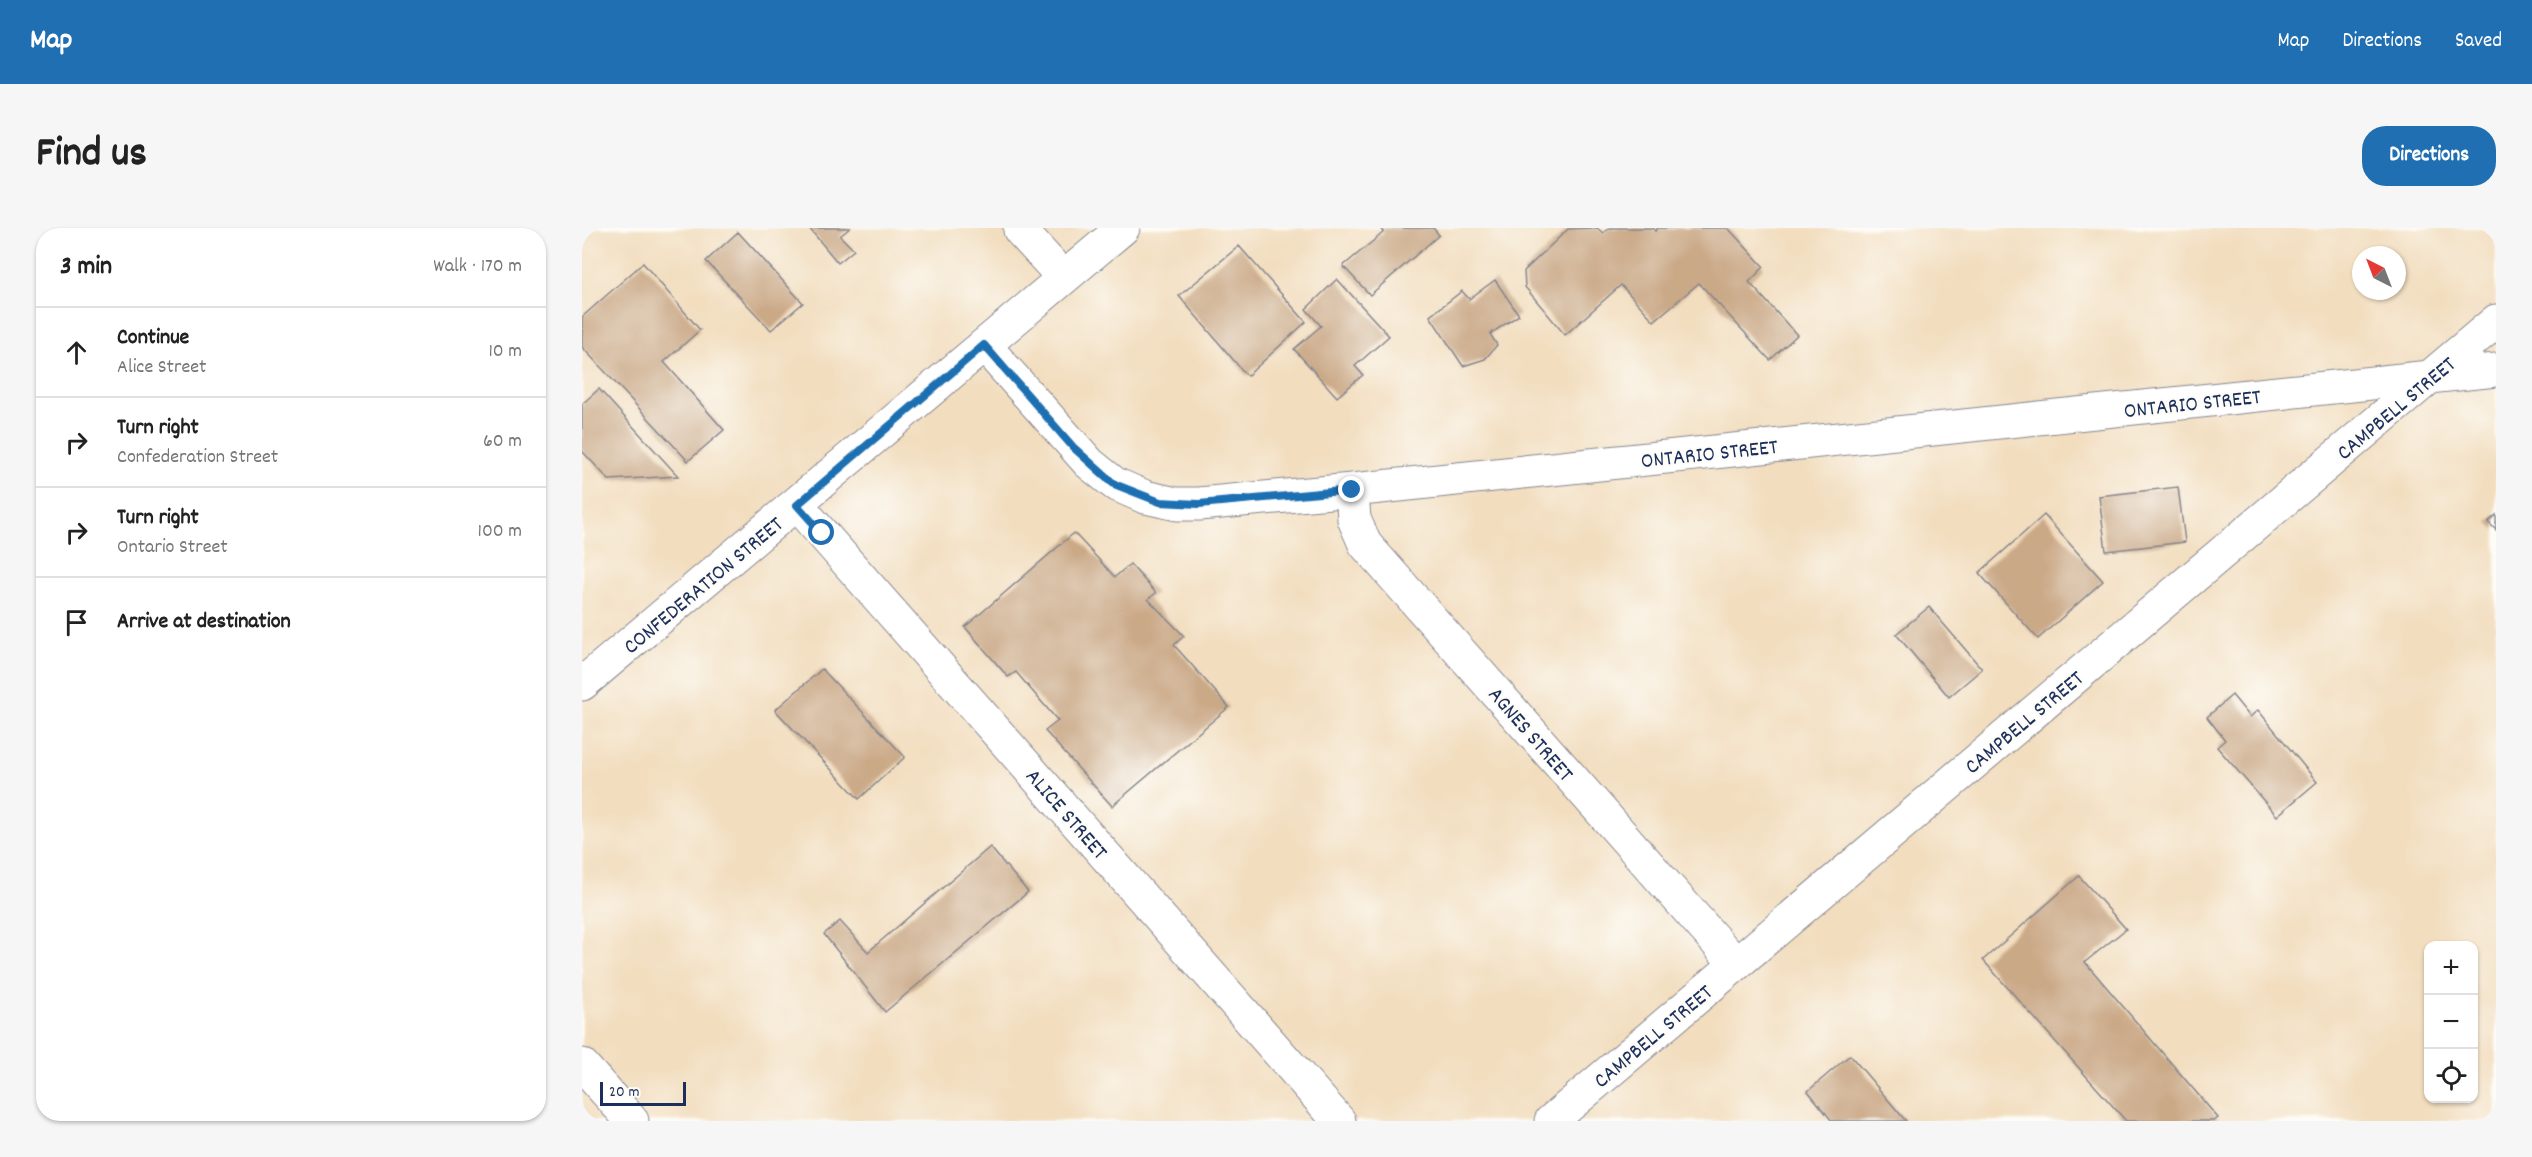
<!DOCTYPE html>
<html lang="en">
<head>
<meta charset="utf-8">
<style>
  body { margin:0; font-family:Dekko,sans-serif; background:#f6f6f6; color:#222 }
  .controls { position:absolute; right:18px; bottom:18px; display:grid; overflow:hidden; border-radius:12px; box-shadow:0 2px 4px #0004 }
  .controls button { width:54px; height:54px; display:grid; place-items:center; padding:0; border:0; border-bottom:2px solid #e0e0e0; background:#fff; color:#222; font:30px sans-serif }
  .compass { position:absolute; left:1770px; top:18px; width:54px; height:54px; border-radius:50%; background:#fff; box-shadow:0 2px 4px #0004; rotate:318deg }
  .scale { position:absolute; left:18px; bottom:15px; width:86px; box-sizing:border-box; padding-left:6px; border:3px solid #1b2f5e; border-top:0; font-size:16px; line-height:21px; white-space:nowrap; color:#1b2f5e; -webkit-text-stroke:4px #fdfcf7; paint-order:stroke }
  .stop { position:absolute; width:18px; height:18px; margin:-14px; border:4px solid #1f6fb2; border-radius:50%; background:#fff }
  .stop.end { background:#1f6fb2; border-color:#fff; box-shadow:0 2px 6px #0008 }
  .list { margin:0; padding:0; list-style:none }
  h2 { display:flex; justify-content:space-between; align-items:center; height:78px; margin:0; padding:0 24px; font-size:26px }
  h2 small { font-size:20px; font-weight:400; color:#767676 }
  .list li { display:grid; grid-template-columns:39px 1fr auto; gap:18px; align-items:center; box-sizing:border-box; height:90px; padding:0 24px; border-top:2px solid #e0e0e0 }
  .list b { display:block; font-size:22px; white-space:nowrap }
  .list p { margin:0; font-size:20px; white-space:nowrap; color:#767676 }
  .list em { font-size:20px; font-style:normal; color:#767676 }
  .icon { flex:none; width:33px; height:33px; fill:none; stroke:currentColor; stroke-width:2; stroke-linecap:round; stroke-linejoin:round }
  .map { position:relative; flex:none; width:1914px; height:893px; overflow:hidden; border-radius:24px }
  header { display:flex; align-items:center; gap:36px; box-sizing:border-box; height:84px; padding:0 30px; background:#1f6fb2; color:#fff }
  header strong { font-size:28px }
  nav { display:flex; gap:33px; margin-inline-start:auto; font-size:21px }
  .intro { display:flex; align-items:center; justify-content:space-between; box-sizing:border-box; height:144px; padding:0 36px }
  h1 { margin:0; font-size:42px }
  .button { padding:15px 27px; border-radius:24px; background:#1f6fb2; color:#fff; font-size:21px; font-weight:700 }
  main { display:flex; gap:36px; padding:0 36px }
  aside { flex:1; background:#fff; border-radius:24px; box-shadow:0 2px 4px #0004 }
  .map>svg:first-child { display:block }
  .building { fill:#caa987 }
  .lines { fill:none; stroke-linecap:round; stroke-linejoin:round }
  .minor-casing { stroke:#86868e; stroke-width:35 }
  .major-casing { stroke:#86868e; stroke-width:35 }
  .minor { stroke:#fff; stroke-width:33 }
  .major { stroke:#fff; stroke-width:33 }
  .route { stroke:#1f6fb2; stroke-width:8 }
  .labels { text-anchor:middle; stroke-width:4.5; stroke-linejoin:round; paint-order:stroke }
  .street-label { font-size:22px; fill:#1b2f5e; stroke:#fdfcf7 }
</style>
</head>
<body>
<header>
<strong>Map</strong>
<nav><a>Map</a><a>Directions</a><a>Saved</a></nav>
</header>
<div class="intro"><h1>Find us</h1><a class="button">Directions</a></div>
<main>
<aside>
<h2>3 min<small>Walk · 170 m</small></h2>
<ul class="list">
<li><svg class="icon" aria-label="ahead" viewBox="0 0 24 24"><path d="M12 20V5M6 11l6-6 6 6"/></svg><div><b>Continue</b><p>Alice Street</p></div><em>10 m</em></li>
<li><svg class="icon" aria-label="right" viewBox="0 0 24 24"><path d="M7 20v-9h11M14 6l5 5-5 5"/></svg><div><b>Turn right</b><p>Confederation Street</p></div><em>60 m</em></li>
<li><svg class="icon" aria-label="right" viewBox="0 0 24 24"><path d="M7 20v-9h11M14 6l5 5-5 5"/></svg><div><b>Turn right</b><p>Ontario Street</p></div><em>100 m</em></li>
<li><svg class="icon" aria-label="arrive" viewBox="0 0 24 24"><path d="M6 21V4h12l-3 4 3 4H6"/></svg><div><b>Arrive at destination</b></div></li>
</ul>
</aside>
<div class="map">
<svg width="1914" height="893" viewBox="0 0 1914 893">
  <rect width="100%" height="100%" fill="#fdfcf7"/>
  <filter id="ink" filterUnits="userSpaceOnUse"><feTurbulence type="fractalNoise" baseFrequency=".0167" numOctaves="2"/><feDisplacementMap in="SourceGraphic" scale="12" xChannelSelector="R" yChannelSelector="G"/><feConvolveMatrix kernelMatrix="1 2 1 2 8 2 1 2 1" color-interpolation-filters="sRGB"/></filter>
  <filter id="wash" filterUnits="userSpaceOnUse"><feTurbulence type="fractalNoise" baseFrequency=".008" numOctaves="4" result="noise"/><feDisplacementMap in="SourceGraphic" scale="24" xChannelSelector="R" yChannelSelector="G"/><feGaussianBlur stdDeviation="1.35" result="paint"/><feColorMatrix in="noise" values="0 0 0 0 0 0 0 0 0 0 0 0 0 0 0 0 0 1.4 0 .05"/><feComposite in="paint" operator="in"/></filter>
  <g filter="url(#wash)">
    <rect width="100%" height="100%" fill="#f2ddbe"/>
    <g id="blocks">
      <path class="building" d="M227,0h41l-10,8 14,14 -16,13z
        M799,0h52l6,7 -69,60 -27,-29 41,-34z
        M1015,0l6,5 6,-5h44l2,3 3,-3h70l36,39 -15,15 48,53 -27,25 -71,-77 -45,38 -33,-36 -56,50 -40,-48 -1,-16 44,-42z
        M156,4l65,71 -32,27 -65,-69z
        M657,18l67,76 -59,54 -68,-80z
        M61,35l57,67 -36,32 60,68 -36,31 -106,-114v-30z
        M755,51l52,57 -34,30 8,9 -26,22 -43,-48 27,-23 -15,-17z
        M913,52l24,35 -29,19 7,11 -12,14 -22,7 -33,-50 32,-25 7,8z
        M17,161l79,87 -69,4 -27,-29v-47z
        M1596,259l7,55 -79,9 -7,-55z
        M1462,287l59,66 -65,58 -59,-66z
        M1914,287v15l-8,-8z
        M492,305l41,44 15,-13 26,29 -8,6 36,37 -10,9 55,62 -117,99 -67,-75 13,-10 -42,-49 -8,5 -43,-50z
        M1347,379l53,62 -33,28 -53,-63z
        M240,441l83,88 -46,42 -84,-89z
        M1650,467l18,22 8,-7 59,72 -40,34 -60,-69 8,-7 -18,-23z
        M408,619l38,45 -143,120 -61,-78 16,-13 28,31z
        M1497,648l47,53 -41,33 133,156 -4,3h-88l-143,-161z
        M1268,827l56,66h-74l-24,-30z"/>
    </g>
  </g>
  <g filter="url(#ink)">
    <use href="#blocks" fill-opacity="0" stroke="#86868e" stroke-width="1.5"/>
    <g class="lines">
      <g class="minor-casing">
        <path id="minor" d="M440,0l-2,2 43,47
          M402,117l105,118 26,21 30,13 32,7h22l153,-14 1144,-120
          M770,262l2,29 11,25 371,420
          M215,277l542,616
          M0,837l50,56
          M969,893l945,-800"/>
      </g>
      <g class="major-casing">
        <path id="major" d="M0,456l541,-456"/>
      </g>
      <use href="#minor" class="minor"/>
      <use href="#major" class="major"/>
    </g>
  </g>
  <g class="lines" filter="url(#ink)">
    <path class="route" d="M240,305l-25,-28 187,-160 89,102 41,37 46,18 39,2 153,-14"/>
  </g>
  <g class="labels">
    <g class="street-label">
      <text transform="translate(1610 174) rotate(-6)" y="8">ONTARIO STREET</text>
      <text transform="translate(1813 179) rotate(-40)" y="8">CAMPBELL STREET</text>
      <text transform="translate(1127 224) rotate(-6)" y="8">ONTARIO STREET</text>
      <text transform="translate(120 356) rotate(-40)" y="8">CONFEDERATION STREET</text>
      <text transform="translate(1441 493) rotate(-40)" y="8">CAMPBELL STREET</text>
      <text transform="translate(950 505) rotate(49)" y="8">AGNES STREET</text>
      <text transform="translate(486 585) rotate(49)" y="8">ALICE STREET</text>
      <text transform="translate(1070 807) rotate(-40)" y="8">CAMPBELL STREET</text>
    </g>
  </g>
</svg>
<div class="controls">
<button>+</button>
<button>−</button>
<button><svg class="icon" aria-label="locate" viewBox="0 0 24 24"><circle cx="12" cy="12" r="6"/><path d="M12 2v4M12 18v4M2 12h4M18 12h4"/></svg></button>
</div>
<svg class="compass" viewBox="-18 -18 36 36"><path d="M0-13l5 13h-10z" fill="#e53935"/><path d="M0 13l5-13h-10z" fill="#767676"/></svg>
<div class="scale">20 m</div>
<div class="stop" style="left:240px;top:305px"></div>
<div class="stop end" style="left:770px;top:262px"></div>
</div>
</main>
</body>
</html>
